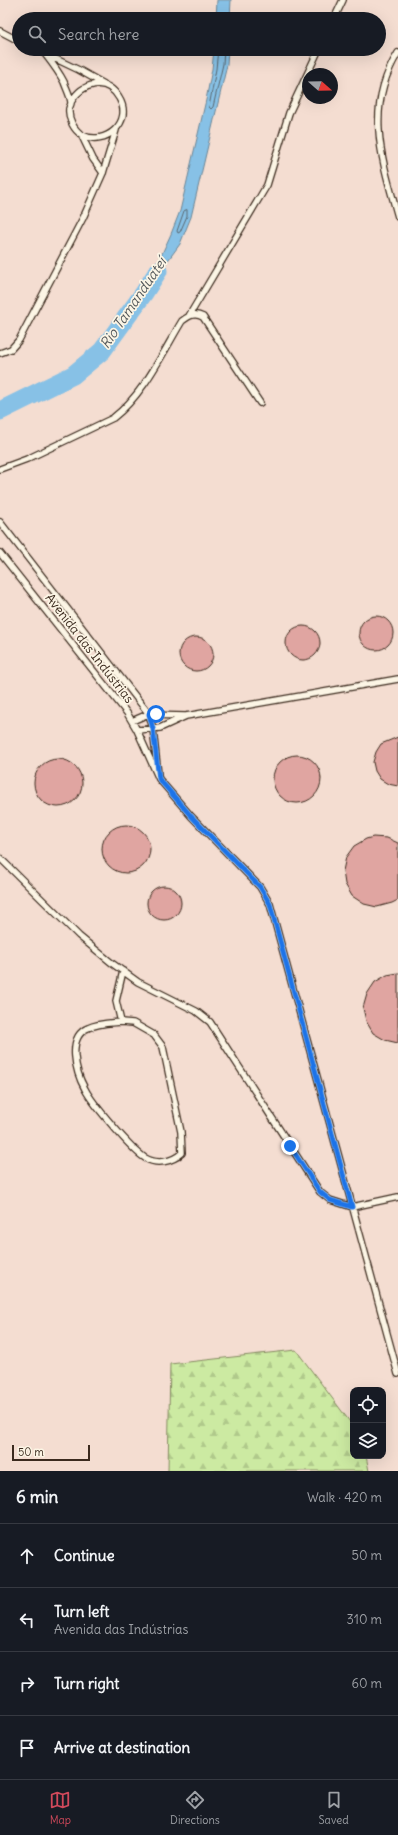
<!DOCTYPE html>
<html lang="en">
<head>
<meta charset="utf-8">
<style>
  body { margin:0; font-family:Delius,sans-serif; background:#20242c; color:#f1f3f6 }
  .controls { position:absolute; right:12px; bottom:12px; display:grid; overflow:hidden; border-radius:8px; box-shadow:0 4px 16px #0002 }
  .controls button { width:36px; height:36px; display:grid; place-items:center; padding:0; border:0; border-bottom:1px solid #363941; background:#171b24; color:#f1f3f6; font:20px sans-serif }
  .compass { position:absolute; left:302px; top:68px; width:36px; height:36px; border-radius:50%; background:#171b24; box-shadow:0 4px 16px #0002; rotate:110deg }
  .scale { position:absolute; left:12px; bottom:10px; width:78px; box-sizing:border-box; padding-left:4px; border:2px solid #3b2a1e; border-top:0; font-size:11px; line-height:14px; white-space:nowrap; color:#3b2a1e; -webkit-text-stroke:3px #fcf5e5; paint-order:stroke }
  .stop { position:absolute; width:12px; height:12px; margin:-9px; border:3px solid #1a73e8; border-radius:50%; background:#fff }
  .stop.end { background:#1a73e8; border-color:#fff; box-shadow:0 1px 4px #0008 }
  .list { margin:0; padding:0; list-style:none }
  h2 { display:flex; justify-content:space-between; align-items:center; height:52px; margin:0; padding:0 16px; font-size:17px }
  h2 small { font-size:13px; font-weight:400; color:#9ea1a6 }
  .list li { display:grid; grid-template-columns:26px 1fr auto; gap:12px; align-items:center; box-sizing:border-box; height:64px; padding:0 16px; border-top:1px solid #363941 }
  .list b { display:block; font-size:15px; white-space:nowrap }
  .list p { margin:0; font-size:13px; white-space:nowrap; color:#9ea1a6 }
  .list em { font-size:13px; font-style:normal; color:#9ea1a6 }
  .icon { flex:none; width:22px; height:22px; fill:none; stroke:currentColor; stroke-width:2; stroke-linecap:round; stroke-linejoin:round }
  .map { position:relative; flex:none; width:398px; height:1471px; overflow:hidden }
  .search { position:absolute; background:#171b24; box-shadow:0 4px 16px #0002; left:12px; right:12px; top:12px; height:44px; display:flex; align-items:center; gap:10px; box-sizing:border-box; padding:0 14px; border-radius:22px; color:#9ea1a6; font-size:15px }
  .sheet { height:308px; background:#171b24 }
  nav { display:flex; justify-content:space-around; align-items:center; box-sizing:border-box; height:56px; border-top:1px solid #363941; background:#171b24; font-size:11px; color:#9ea1a6 }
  nav a { display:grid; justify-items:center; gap:2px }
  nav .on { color:#d1495b }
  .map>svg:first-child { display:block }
  .forest { fill:url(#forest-firs); stroke:#848a60 }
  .water { fill:#87c1e6; stroke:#698596 }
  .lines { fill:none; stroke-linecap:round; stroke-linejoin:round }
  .shore { stroke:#59666e; stroke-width:1 }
  .river { stroke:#87c1e6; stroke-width:19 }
  .building { fill:#e0a5a1; stroke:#3b2a1e }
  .service-casing { stroke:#3b2a1e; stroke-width:8 }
  .service { stroke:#fcf5e5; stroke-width:5.5 }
  .route { stroke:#1a73e8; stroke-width:5 }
  .labels { text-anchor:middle; stroke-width:3.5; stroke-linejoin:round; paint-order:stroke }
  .street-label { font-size:13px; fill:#3b2a1e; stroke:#fcf5e5 }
  .water-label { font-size:14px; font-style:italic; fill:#52575a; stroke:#fcf5e5 }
</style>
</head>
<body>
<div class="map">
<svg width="398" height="1471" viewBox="0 0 398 1471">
  <defs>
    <pattern id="forest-firs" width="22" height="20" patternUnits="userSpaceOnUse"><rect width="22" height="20" fill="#cceaa2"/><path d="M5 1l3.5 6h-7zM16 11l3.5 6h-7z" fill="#b0c98b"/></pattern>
  </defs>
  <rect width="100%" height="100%" fill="#f4ddd1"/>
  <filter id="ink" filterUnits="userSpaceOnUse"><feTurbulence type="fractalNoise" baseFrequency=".025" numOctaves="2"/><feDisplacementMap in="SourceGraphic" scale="8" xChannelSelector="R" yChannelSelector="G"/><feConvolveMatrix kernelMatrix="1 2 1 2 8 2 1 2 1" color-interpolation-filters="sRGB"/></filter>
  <g filter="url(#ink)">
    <path class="forest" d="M296,1350l57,76v30h13l3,15h-201l2,-107z"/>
    <path class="water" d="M217,0h14l-1,19h-14z
      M214,49h14l-1,16 -36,152 -11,27 -36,49 27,-59 9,-23 26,-111 6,-31z"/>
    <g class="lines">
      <path class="shore" d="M218,49l-2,20 -7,38 2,2 2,-2 10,-43 1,-15
        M187,210v6l-7,16 -2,1 -1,-2 7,-20z"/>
      <path class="river" d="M0,411l73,-36 29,-24 42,-58 14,-22"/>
    </g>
    <path class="building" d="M359 633a17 17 0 1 1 34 0a17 17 0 1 1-34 0Z
      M286 643a17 17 0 1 1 34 0a17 17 0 1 1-34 0Z
      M179 654a17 17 0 1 1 34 0a17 17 0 1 1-34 0Z
      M398,737v49l-10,-2 -8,-5 -5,-8 -2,-9 3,-10 5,-8z
      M273 779a24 24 0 1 1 48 0a24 24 0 1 1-48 0Z
      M34 783a24 24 0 1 1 48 0a24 24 0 1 1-48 0Z
      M102 849a24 24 0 1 1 48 0a24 24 0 1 1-48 0Z
      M373,837l14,1 11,5v57l-6,3 -15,4 -13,-3 -12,-8 -7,-12 -2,-13 3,-14 8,-11 12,-7z
      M147 903a17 17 0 1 1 34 0a17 17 0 1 1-34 0Z
      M398,973v70l-13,-3 -12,-7 -7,-12 -3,-13 4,-14 8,-12 12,-7z"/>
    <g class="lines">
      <g class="service-casing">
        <path id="service" d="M334,19l9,-19
          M0,31l19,10
          M35,49l44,21 25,14
          M398,53c-34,55 -16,107 0,164
          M45,54c7,9 14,18 19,28 2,6 7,15 7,21 0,2 -2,4 -2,6 -1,10 5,21 13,26 23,12 52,-13 37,-37 -13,-22 -37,-15 -48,4
          M81,134l12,25 10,14
          M189,316l78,-131 22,-72 30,-64
          M0,353l11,-4 8,-9 64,-122 20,-45 13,-43
          M0,469l27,-10 86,-41c31,-24 49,-64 69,-97 7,-5 12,-9 21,-4l57,86
          M0,522l149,192 4,15 5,45
          M0,553l127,160 10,17 22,49 32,37 69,71 10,17 128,470
          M132,721l14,-6 40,1 212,-37
          M137,730l23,-2 26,-12
          M0,858l79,78 34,28 25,18 58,29 14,11 110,170 10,8 22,7 46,-10
          M121,1022l12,1 21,12 9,12 18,85 1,21c-10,9 -25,12 -37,5 -14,-9 -53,-55 -60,-69 -9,-16 -19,-52 3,-61 10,-5 23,-5 33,-6z
          M121,1022l-5,-21 7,-30"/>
      </g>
      <use href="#service" class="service"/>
    </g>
  </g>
  <g class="lines" filter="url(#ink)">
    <path class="route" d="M156,714h-7l4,15 6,50 32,37 69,71 10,17 82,303 -22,-7 -10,-8 -30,-46"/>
  </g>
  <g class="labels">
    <g class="street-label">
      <text transform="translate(90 648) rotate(52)" y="5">Avenida das Indústrias</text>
    </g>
    <g class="water-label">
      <text transform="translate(133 303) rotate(-56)" y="5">Rio Tamanduateí</text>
    </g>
  </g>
</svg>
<div class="controls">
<button><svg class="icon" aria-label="locate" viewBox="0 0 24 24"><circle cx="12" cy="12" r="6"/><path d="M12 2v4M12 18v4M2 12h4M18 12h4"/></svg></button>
<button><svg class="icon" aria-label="layers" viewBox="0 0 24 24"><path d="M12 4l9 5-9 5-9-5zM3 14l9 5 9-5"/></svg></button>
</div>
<svg class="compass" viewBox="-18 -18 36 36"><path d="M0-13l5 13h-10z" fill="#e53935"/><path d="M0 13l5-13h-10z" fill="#9ea1a6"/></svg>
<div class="scale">50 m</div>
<div class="stop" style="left:156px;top:714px"></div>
<div class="stop end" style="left:290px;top:1146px"></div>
<div class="search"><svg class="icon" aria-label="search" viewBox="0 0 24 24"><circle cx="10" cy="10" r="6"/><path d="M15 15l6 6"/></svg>Search here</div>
</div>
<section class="sheet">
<h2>6 min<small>Walk · 420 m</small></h2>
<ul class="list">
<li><svg class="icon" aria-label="ahead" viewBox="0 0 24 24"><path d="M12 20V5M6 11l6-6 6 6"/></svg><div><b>Continue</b></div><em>50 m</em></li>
<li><svg class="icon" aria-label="left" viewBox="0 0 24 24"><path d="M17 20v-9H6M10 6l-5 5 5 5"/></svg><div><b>Turn left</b><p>Avenida das Indústrias</p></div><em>310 m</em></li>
<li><svg class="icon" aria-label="right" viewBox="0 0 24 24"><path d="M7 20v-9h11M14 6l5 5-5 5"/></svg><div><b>Turn right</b></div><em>60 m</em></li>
<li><svg class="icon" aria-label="arrive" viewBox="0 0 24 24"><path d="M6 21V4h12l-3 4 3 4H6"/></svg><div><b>Arrive at destination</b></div></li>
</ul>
</section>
<nav>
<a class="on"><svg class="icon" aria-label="map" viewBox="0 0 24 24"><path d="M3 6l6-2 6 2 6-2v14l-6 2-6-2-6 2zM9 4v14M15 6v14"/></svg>Map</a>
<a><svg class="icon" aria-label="directions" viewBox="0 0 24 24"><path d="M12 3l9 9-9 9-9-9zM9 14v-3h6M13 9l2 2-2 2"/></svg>Directions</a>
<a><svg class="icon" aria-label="saved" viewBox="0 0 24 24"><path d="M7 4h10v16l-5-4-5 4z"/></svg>Saved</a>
</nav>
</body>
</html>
